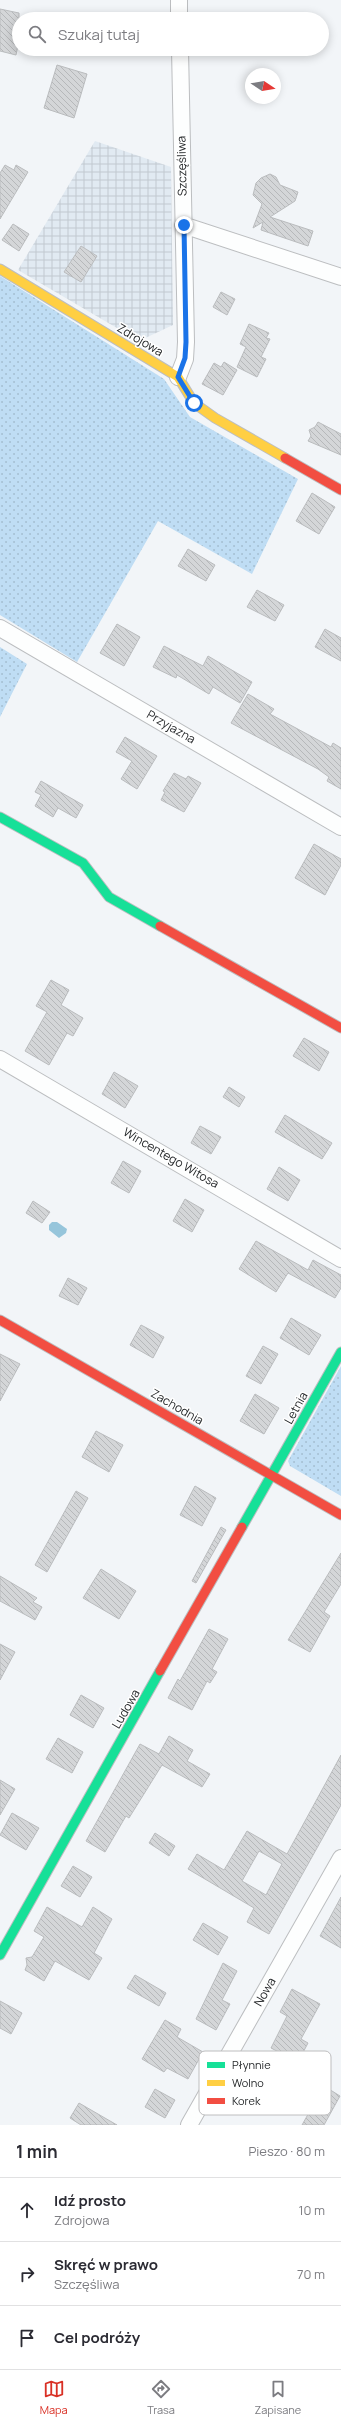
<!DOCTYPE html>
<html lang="pl">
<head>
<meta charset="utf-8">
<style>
  body { margin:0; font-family:Manrope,sans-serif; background:#f7f7f7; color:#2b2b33 }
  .compass { position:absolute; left:245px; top:68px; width:36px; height:36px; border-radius:50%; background:#fff; box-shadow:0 2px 10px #0003; rotate:102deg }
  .stop { position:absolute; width:12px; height:12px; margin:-9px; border:3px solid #1a73e8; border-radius:50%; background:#fff }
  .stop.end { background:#1a73e8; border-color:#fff; box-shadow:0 1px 4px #0008 }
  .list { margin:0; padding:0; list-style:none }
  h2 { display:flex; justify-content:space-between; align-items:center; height:52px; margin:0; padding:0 16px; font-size:17px }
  h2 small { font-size:13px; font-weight:400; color:#7c7c81 }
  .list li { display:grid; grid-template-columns:26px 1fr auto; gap:12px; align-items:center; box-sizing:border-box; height:64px; padding:0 16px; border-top:1px solid #e1e1e2 }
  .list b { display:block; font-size:15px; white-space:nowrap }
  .list p { margin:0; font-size:13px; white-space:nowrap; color:#7c7c81 }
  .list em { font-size:13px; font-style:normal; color:#7c7c81 }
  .icon { flex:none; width:22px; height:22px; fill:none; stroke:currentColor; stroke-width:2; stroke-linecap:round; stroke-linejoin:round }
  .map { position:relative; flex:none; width:341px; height:2125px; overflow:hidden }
  .search { position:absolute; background:#fff; box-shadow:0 2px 10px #0003; left:12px; right:12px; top:12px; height:44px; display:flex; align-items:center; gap:10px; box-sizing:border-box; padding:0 14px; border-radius:22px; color:#7c7c81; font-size:15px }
  .sheet { height:244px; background:#fff }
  nav { display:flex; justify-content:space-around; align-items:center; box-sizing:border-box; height:56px; border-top:1px solid #e1e1e2; background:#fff; font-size:11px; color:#7c7c81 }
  nav a { display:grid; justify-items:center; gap:2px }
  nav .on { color:#d93025 }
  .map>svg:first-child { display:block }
  .industrial { fill:url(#industrial-grid) }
  .grass { fill:url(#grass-dots) }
  .water { fill:#96c5db }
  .building { fill:url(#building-back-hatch); stroke:#babcbe; fill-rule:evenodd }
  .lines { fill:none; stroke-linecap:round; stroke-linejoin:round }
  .street-casing { stroke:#bcbec0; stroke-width:18 }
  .fast-casing { stroke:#bcbec0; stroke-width:11 }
  .slow-casing { stroke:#bcbec0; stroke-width:11 }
  .jam-casing { stroke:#bcbec0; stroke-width:11 }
  .street { stroke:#fdfefe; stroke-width:16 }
  .fast { stroke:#16e098; stroke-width:9 }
  .slow { stroke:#ffcf43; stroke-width:9 }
  .jam { stroke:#f24e42; stroke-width:9 }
  .route { stroke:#1a73e8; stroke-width:5 }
  .labels { text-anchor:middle; stroke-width:3; stroke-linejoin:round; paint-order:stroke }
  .street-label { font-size:12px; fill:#25282a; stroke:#fff }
  .key { fill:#fff; stroke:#bebebf; stroke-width:1 }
  .key-label { font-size:11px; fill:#25282a }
</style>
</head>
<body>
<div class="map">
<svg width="341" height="2125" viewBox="0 0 341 2125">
  <defs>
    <pattern id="industrial-grid" width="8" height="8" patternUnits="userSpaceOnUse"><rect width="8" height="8" fill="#e1eaf2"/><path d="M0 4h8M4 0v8" fill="none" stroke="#c1c9d0"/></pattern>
    <pattern id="grass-dots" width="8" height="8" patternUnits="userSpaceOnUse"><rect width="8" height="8" fill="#bfddf4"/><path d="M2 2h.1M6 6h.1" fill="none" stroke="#a4bed1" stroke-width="1.8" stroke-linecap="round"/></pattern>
    <pattern id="building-back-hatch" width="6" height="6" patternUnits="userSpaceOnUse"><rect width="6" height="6" fill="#d4d6d8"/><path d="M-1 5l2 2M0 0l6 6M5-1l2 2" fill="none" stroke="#b6b8ba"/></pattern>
  </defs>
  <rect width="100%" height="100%" fill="#f2f5f8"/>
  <path class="industrial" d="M95,141l76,26 2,158 -34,16 -121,-71z"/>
  <path class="grass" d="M0,276l164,103 26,38 108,62 -46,95 -94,-53 -81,141 -77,-47z
    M0,647l27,17 -27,53z
    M341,1366v130l-51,-30 -2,-5z"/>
  <path class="water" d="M52,1222h5l10,7 -1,4 -7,5 -10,-8v-5z"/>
  <path class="building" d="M0,9l19,4v27l-3,15 -16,-4z
    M57,65l30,9 -13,44 -30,-10z
    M5,165l9,5 2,-5 12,7 -28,47v-46z
    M270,174l6,3 4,8 18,7 -3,9 -25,16 43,14 -5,15 -47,-16 2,-8 -10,6 9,-24 -9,-9 3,-12 5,-5z
    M13,224l16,10 -10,17 -17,-11z
    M81,246l16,10 -16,26 -17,-10z
    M221,292l14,7 -8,16 -14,-8z
    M249,324l20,9 -3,5 4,1 -9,18 5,2 -9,18 -20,-10 9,-20 -6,-3z
    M224,362l13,8 -14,25 -21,-11 12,-21 7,4z
    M318,422l23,12v21l-33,-14 3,-5 -2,-6 6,-3z
    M312,493l23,14 -16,27 -23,-13z
    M188,549l27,16 -9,16 -28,-15z
    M257,590l27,15 -9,16 -28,-14z
    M117,624l23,13 -16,29 -24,-13z
    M325,629l16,9v23l-26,-14z
    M164,646l39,20 5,-10 44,26 -12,21 -27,-16 -4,7 -32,-19 -1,3 -23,-11z
    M248,694l26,15 -4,5 61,33 2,-4 8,5v41l-14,-8 2,-4 -11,-8 -87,-46z
    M125,737l32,19 -20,33 -16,-10 11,-18 -16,-9z
    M174,773l12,6 2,-3 13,7 -17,29 -23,-12 4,-8 -2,-1z
    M41,781l42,24 -7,13 -18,-10 -5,9 -18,-11 6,-11 -6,-3z
    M314,844l27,15v6l-16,30 -30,-17z
    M51,980l18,10 -8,15 22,13 -10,18 -6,-3 -18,32 -24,-14 22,-39 -11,-6z
    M304,1038l25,14 -10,19 -26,-15z
    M114,1072l24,14 -13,22 -23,-14z
    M229,1087l16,10 -6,10 -16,-10z
    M285,1115l47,28 -10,16 -47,-27z
    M200,1126l21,11 -10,17 -20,-11z
    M123,1161l18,10 -12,22 -18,-10z
    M279,1167l21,13 -12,21 -21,-12z
    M185,1199l19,11 -12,22 -19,-11z
    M33,1201l17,11 -8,11 -16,-10z
    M256,1241l52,29 5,-10 28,15v13l-6,10 -47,-25 -12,19 -37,-23z
    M68,1278l19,10 -9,17 -19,-9z
    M291,1318l30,17 -12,20 -29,-17z
    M141,1325l23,12 -11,21 -23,-13z
    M263,1346l15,8 -17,30 -15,-8z
    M0,1354l20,10 -20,37z
    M255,1394l24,14 -15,26 -24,-13z
    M96,1431l27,14 -14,27 -27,-15z
    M195,1486l21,12 -14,28 -22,-11z
    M76,1491l12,7 -41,74 -12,-7z
    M221,1527l5,3 -30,53 -4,-2z
    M341,1553v31l-17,28 6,4 -20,36 -22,-12z
    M101,1569l35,22 -17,28 -36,-21z
    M0,1576l37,22 -4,4 9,5 -7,13 -35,-19z
    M209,1629l19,10 -16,30 5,3 -7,11 -3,-2 -15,29 -24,-12 10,-19 2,2z
    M0,1644l15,8 -15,28z
    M81,1695l23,13 -11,20 -23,-13z
    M169,1736l24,14 -6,11 23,13 -8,13 -40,-22 -33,53 -3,-2 -21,36 -19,-11 54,-97 19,10z
    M58,1738l25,14 -11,21 -26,-14z
    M341,1755v50l-72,129 -22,-12 7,-14 -66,-39 9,-15 27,16 23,-39 40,23zM259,1851l23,13 -16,31 -24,-14z
    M0,1780l15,9 -15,26z
    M12,1813l27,15 -13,22 -26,-15z
    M155,1833l20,13 -6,10 -20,-13z
    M73,1866l19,11 -12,20 -19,-11z
    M341,1897v51l-21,-12z
    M47,1907l35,20 11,-20 19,12 -18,34 8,5 -13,22 -34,-19 -11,20 -19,-11 2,-5 -1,-7 6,-1 12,-20 -10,-6z
    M203,1923l25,14 -10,18 -25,-15z
    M223,1963l14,8 -15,29 8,4 -14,26 -20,-11z
    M135,1975l31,18 -7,13 -32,-18z
    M292,1989l28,15 -19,35 7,4 -10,19 -27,-14 16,-32 -7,-4z
    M0,2001l22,12 -11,21 -11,-6z
    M165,2020l16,9 -4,8 26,15 -15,27 -21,-11 -3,4 -22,-13z
    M324,2086l16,10 -16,29h-22z
    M155,2089l20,11 -10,18 -20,-11z
    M79,2103l38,22h-36l-11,-7z"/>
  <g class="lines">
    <g class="street-casing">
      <path id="street" d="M179,0v19
        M183,225l158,52
        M178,377l7,-18 1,-17 -6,-293
        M0,628l341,199
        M0,1059l341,200
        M189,2125l152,-267"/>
    </g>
    <g class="fast-casing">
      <path id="fast" d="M0,817l83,46 26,34 51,29
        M242,1527l99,-175
        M0,1955l160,-284"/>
    </g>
    <g class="slow-casing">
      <path id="slow" d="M0,269l178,108 16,26 21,15 70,40"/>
    </g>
    <g class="jam-casing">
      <path id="jam" d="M285,458l56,32
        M160,926l181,102
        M0,1320l341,195
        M160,1671l82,-144"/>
    </g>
    <use href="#street" class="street"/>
    <use href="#fast" class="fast"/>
    <use href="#slow" class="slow"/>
    <use href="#jam" class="jam"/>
  </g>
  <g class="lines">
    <path class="route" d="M184,225l2,117 -1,16 -7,19 16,26"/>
  </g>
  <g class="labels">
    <g class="street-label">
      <text transform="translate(182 166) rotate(-91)" y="4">Szczęśliwa</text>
      <text transform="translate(140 340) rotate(31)" y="4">Zdrojowa</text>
      <text transform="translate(171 727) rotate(30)" y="4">Przyjazna</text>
      <text transform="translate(171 1158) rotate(30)" y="4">Wincentego Witosa</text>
      <text transform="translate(177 1407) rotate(30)" y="4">Zachodnia</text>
      <text transform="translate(296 1408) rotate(-61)" y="4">Letnia</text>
      <text transform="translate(126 1709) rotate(-60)" y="4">Ludowa</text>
      <text transform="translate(265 1992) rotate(-60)" y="4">Nowa</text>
    </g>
  </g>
  <rect x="199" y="2051" width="132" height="64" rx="6" class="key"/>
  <rect x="207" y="2062" width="18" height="6" fill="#16e098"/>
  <rect x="207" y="2080" width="18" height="6" fill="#ffcf43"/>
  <rect x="207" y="2098" width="18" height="6" fill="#f24e42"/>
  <g class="key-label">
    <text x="232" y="2069">Płynnie</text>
    <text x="232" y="2087">Wolno</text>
    <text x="232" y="2105">Korek</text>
  </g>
</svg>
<svg class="compass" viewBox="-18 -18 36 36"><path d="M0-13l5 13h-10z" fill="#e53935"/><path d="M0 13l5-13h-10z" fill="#7c7c81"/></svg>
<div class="stop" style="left:194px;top:403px"></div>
<div class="stop end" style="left:184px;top:225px"></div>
<div class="search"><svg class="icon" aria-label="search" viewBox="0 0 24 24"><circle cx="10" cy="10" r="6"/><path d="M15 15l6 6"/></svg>Szukaj tutaj</div>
</div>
<section class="sheet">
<h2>1 min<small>Pieszo · 80 m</small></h2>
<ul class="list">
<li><svg class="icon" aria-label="ahead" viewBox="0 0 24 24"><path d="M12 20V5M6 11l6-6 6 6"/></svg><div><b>Idź prosto</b><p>Zdrojowa</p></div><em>10 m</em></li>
<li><svg class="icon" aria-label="right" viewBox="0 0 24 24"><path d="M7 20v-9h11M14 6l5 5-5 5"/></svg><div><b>Skręć w prawo</b><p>Szczęśliwa</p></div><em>70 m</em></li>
<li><svg class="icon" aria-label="arrive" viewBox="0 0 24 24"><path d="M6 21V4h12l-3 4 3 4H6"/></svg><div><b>Cel podróży</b></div></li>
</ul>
</section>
<nav>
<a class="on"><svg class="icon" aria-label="map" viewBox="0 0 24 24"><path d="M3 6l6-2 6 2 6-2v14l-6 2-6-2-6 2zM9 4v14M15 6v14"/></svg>Mapa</a>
<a><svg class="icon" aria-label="directions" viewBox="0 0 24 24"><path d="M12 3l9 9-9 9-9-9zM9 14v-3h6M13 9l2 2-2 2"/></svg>Trasa</a>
<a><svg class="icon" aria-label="saved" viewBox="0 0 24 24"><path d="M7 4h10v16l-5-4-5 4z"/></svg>Zapisane</a>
</nav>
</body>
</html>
